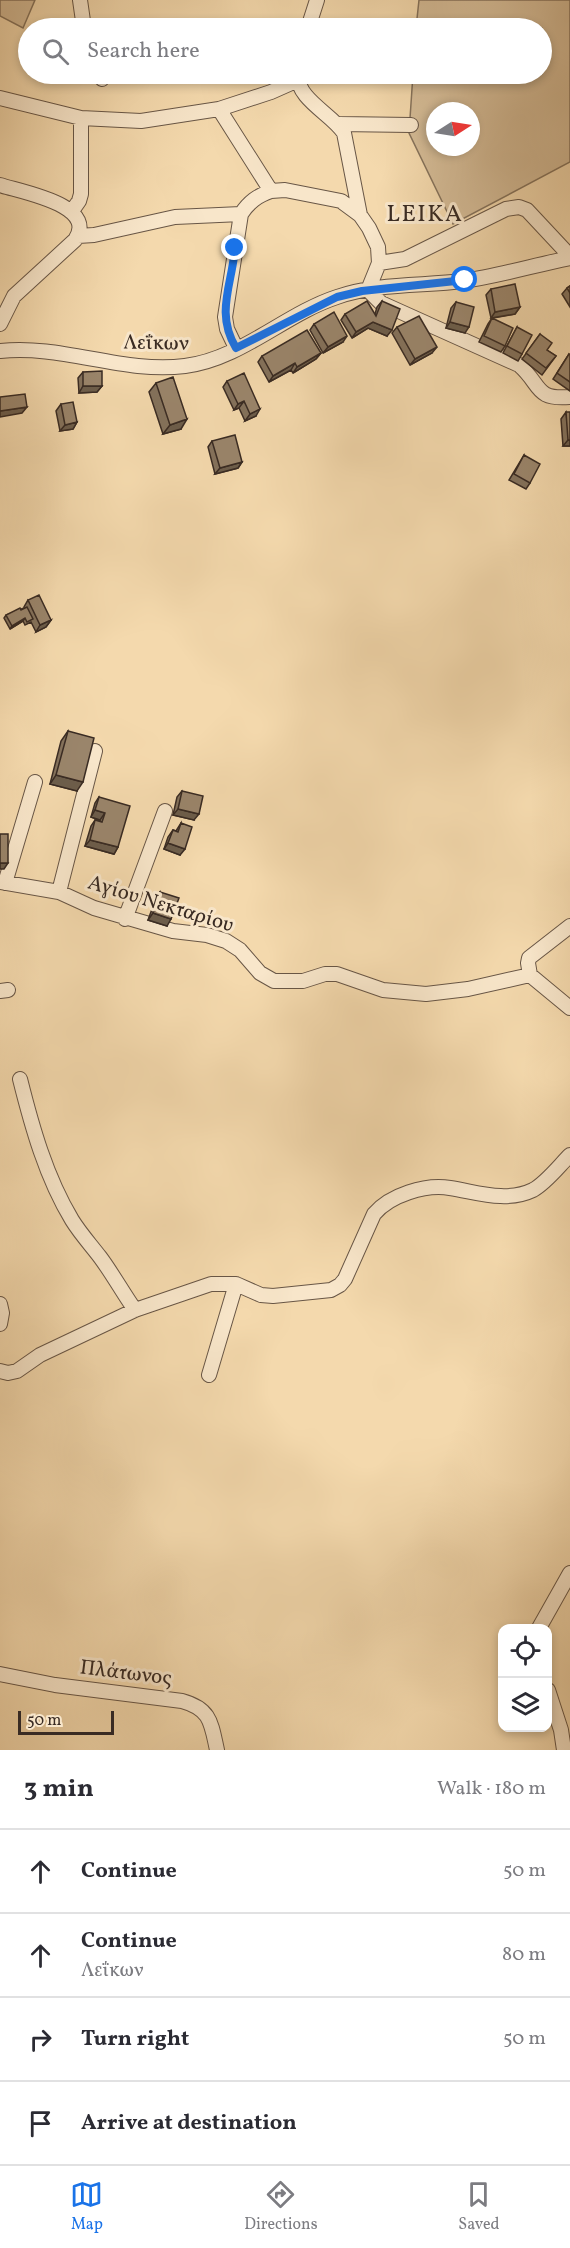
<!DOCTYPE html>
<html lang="en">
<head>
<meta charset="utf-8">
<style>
  body { margin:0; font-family:Vollkorn,serif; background:#f7f7f7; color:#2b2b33 }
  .controls { position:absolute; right:18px; bottom:18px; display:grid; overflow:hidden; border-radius:12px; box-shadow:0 3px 9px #0003 }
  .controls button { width:54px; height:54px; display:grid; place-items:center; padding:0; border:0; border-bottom:2px solid #e1e1e2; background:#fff; color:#2b2b33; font:30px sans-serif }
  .compass { position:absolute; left:426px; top:102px; width:54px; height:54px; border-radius:50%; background:#fff; box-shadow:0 3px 9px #0003; rotate:78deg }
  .scale { position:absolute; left:18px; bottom:15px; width:96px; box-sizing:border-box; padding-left:6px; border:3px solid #392b23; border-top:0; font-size:16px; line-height:21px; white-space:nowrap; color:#392b23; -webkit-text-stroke:4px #f8e6ca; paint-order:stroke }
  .stop { position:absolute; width:18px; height:18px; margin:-14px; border:4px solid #1a73e8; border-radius:50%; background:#fff }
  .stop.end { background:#1a73e8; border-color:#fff; box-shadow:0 2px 6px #0008 }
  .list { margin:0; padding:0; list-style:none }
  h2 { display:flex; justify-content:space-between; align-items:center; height:78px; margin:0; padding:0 24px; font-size:26px }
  h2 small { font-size:20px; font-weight:400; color:#7c7c81 }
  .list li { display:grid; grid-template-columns:39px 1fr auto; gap:18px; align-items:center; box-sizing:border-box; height:84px; padding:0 24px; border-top:2px solid #e1e1e2 }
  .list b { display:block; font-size:22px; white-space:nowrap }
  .list p { margin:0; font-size:20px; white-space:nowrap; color:#7c7c81 }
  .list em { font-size:20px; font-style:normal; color:#7c7c81 }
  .icon { flex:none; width:33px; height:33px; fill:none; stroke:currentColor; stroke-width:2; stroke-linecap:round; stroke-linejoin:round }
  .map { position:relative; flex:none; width:570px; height:1750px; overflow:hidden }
  .search { position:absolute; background:#fff; box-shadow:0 3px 9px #0003; left:18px; right:18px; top:18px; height:66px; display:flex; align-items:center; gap:15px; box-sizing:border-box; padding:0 21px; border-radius:33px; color:#7c7c81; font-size:22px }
  .sheet { height:414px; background:#fff }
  nav { display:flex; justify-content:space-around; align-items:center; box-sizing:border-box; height:84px; border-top:2px solid #e1e1e2; background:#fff; font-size:16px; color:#7c7c81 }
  nav a { display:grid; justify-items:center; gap:3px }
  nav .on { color:#1a73e8 }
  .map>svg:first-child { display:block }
  .green { fill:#d4bb96; stroke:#86735c; stroke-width:1.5; fill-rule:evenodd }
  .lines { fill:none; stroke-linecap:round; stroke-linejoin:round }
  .minor-casing { stroke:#685646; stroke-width:16 }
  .minor { stroke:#f8e6ca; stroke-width:14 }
  .wall { fill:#84725c; stroke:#392b23; stroke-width:1.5 }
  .shaded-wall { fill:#6c5d4b; stroke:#392b23; stroke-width:1.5 }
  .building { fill:#9a856b; stroke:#392b23; stroke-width:1.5 }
  .route { stroke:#1a73e8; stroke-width:8 }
  .labels { text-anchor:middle; stroke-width:6; stroke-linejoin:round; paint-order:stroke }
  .street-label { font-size:21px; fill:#392b23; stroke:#f8e6ca }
  .quarter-label { font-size:24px; letter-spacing:1.5px; fill:#392b23; stroke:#f8e6ca }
</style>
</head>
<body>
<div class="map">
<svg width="570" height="1750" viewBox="0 0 570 1750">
  <rect width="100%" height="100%" fill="#f4d9ad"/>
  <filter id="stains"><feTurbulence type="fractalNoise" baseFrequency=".00333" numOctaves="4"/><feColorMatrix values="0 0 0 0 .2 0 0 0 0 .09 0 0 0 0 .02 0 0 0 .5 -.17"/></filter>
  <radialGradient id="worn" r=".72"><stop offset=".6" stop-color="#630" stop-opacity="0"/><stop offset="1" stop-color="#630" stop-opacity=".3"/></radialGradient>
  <path class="green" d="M0,0h35l-12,28 -23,-12z
    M419,0h151v162l-117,62 -44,-91 4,-59h129v-46h-126zM435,111h36v36h-36z"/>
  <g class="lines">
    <g class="minor-casing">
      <path id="minor" d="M80,0l4,28
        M308,28l9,-28
        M98,74l4,5
        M298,74c-2,25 34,40 46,59l16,82 9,13 9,19 1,16 -11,27
        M0,98l81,20 60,3 78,-12 52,-17 27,-12
        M219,109l52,82 14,-1 56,11 19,14
        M339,124l72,1
        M0,185c21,7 99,20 75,55l-61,56 -14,28
        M72,211l7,-10 2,-7v-76
        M78,236l16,-1 81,-18 66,-3
        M379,263l26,-4 101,-50 13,-2 8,3 43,46
        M368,290l13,13 138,62c23,20 15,35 51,32
        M236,348l-9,-19 -2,-12 16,-103c8,-12 16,-18 30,-23
        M0,351c62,-7 123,23 185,15 56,-7 100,-52 152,-69 40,-14 85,-11 126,-16 36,-5 72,-16 107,-23
        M0,882l59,10 35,16 79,23 34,4 19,6 14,9 20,23 14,8h29l22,-7h12l46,16 43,4 42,-5 62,-14 40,33
        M5,883l30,-101
        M59,892l36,-141
        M125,919l40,-108
        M530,975l-2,-12 1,-5 41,-32
        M0,991l8,-1
        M20,1079c12,48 26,98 52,141 8,13 18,24 28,37 12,16 23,36 35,53
        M0,1304l2,9 -2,11
        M0,1371l8,2 9,-2 23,-16 95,-45 76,-26h25l25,11 12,1 58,-6 9,-5 5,-6 29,-65c16,-19 51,-30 76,-26 27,4 56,15 83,2 13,-7 26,-24 37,-35
        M209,1375l27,-91
        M539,1628l31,-55
        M0,1674l55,11 127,16c29,8 29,22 35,49
        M548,1690l13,40 3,20"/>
    </g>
    <use href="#minor" class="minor"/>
  </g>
  <path class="wall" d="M570,286v21l-8,-13 5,-6z
    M491,289l29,18 -5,7 -22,4 12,28 -4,6 -22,-10 9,-18 4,-6h-1l-5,-23z
    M382,301l5,35 -19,-8 -16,10 -11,-18 4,-6h30l2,-7z
    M456,302l9,31 -19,-5 5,-20z
    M314,324l29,18 -20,11 -13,-23z
    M397,327l35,26 -22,12 -18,-32z
    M517,327l5,27 -4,7 -15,-8z
    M540,334l7,16 9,6 -14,19 -20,-16z
    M321,353l-5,6 -23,14 -2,-3 -22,12 -11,-20 4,-6z
    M569,354l1,1v36l-17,-12z
    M83,372l19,14 -5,6 -18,1 -1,-15z
    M227,381l29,35 -11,5 -6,-13 -5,2 -11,-23z
    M156,383l25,46 -18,5 -14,-42z
    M61,404l16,18 -4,7 -13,2 -4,-20z
    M566,412l4,34h-7l-2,-27z
    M212,441l30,21 -4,6 -23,6 -7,-27z
    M524,455l6,28 -4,6 -17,-9z
    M28,600l23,20 -5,7 -10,5 -5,-10 -6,3 -2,-4 -13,8 -6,-11 2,-3 18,-7v-1z
    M68,731l9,60 -27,-7 11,-43z
    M182,791l12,29 -21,-5 4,-18z
    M99,797l19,50 -4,7 -29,-8 6,-20 4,-6 5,1v-1l-9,-3 4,-14z
    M181,823l-1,32 -16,-6 4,-12 5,-7 3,1z
    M160,892l7,34 -19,-6 8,-22z"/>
  <path class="shaded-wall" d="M520,307l-5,7 -24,4 4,-6z
    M373,322l19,8 -5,6 -19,-8 -16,10 4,-6z
    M450,322l19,5 -4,6 -19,-5z
    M347,336l-4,6 -20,11 5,-6z
    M437,347l-5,6 -22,12 5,-6z
    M321,353l-5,6 -23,14 4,-6z
    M295,363l-4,7 -22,12 4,-6z
    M83,386h19l-5,6 -18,1z
    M244,401l-5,7 -5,2 4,-6z
    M27,407l-5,6 -22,4v-6z
    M260,409l-4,7 -11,5 5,-7z
    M187,419l-6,10 -18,5 7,-9z
    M77,422l-4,7 -13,2 5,-6z
    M568,440h2v6h-7z
    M242,462l-4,6 -23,6 5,-6z
    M25,618l-2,3 -13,8 2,-3z
    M51,620l-5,7 -10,5 4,-7z
    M56,775l27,7 -6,9 -27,-7z
    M178,809l21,5 -5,6 -21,-5z
    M95,810l10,3 -5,7 -9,-3z
    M90,840l28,7 -4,7 -29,-8z
    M168,843l17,6 -5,6 -16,-6z
    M0,863h8l-4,6h-4z
    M153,913l18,6 -4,7 -19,-6z"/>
  <path class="building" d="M515,284l5,23 -25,5 -4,-23z
    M570,286v7l-3,-5z
    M367,301l9,15 6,-15 18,8 -8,21 -19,-8 -17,10 -11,-18z
    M456,302l18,5 -5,20 -19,-5z
    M334,312l13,24 -19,11 -14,-23z
    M419,316l18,31 -22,12 -18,-32z
    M492,318l21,10 -8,18 -21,-10z
    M517,327l15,8 -10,19 -15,-8z
    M307,330l14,23 -24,14 -2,-4 -22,13 -11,-20z
    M540,334l12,9 -5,7 9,6 -10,12 -20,-15z
    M569,354l1,1v27l-13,-9z
    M102,371v15h-19v-14z
    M244,373l16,36 -10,5 -6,-13 -6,3 -11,-23z
    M173,377l14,42 -17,6 -14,-42z
    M25,394l2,13 -27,4v-14z
    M73,402l4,20 -12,3 -4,-21z
    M566,412h4v28h-2z
    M235,435l7,27 -22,6 -8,-27z
    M524,455l16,9 -10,19 -16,-9z
    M39,595l12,25 -11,5 -12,-25z
    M27,607l6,12 -6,3 -2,-4 -13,8 -6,-11 14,-7 1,2z
    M68,731l26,7 -11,44 -27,-7z
    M182,791l21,5 -4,18 -21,-5z
    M99,797l31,9 -12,41 -28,-7 5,-20 7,2 3,-9 -10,-3z
    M181,823l11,4 -7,22 -17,-6 5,-13 5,2z
    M0,834h8v29h-8z
    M160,892l19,6 -8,21 -18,-6z"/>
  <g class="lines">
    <path class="route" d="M235,248c-3,37 -20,65 1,100l101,-51 25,-6 103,-11"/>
  </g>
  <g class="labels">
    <g class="street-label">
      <text transform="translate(156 342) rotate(1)" y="7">Λεΐκων</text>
      <text transform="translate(161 903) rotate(17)" y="7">Αγίου Νεκταρίου</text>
      <text transform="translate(126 1672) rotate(7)" y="7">Πλάτωνος</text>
    </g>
    <g class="quarter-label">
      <text x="425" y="221">LEIKA</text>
    </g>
  </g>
  <rect width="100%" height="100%" filter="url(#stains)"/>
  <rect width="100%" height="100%" fill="url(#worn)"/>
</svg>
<div class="controls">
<button><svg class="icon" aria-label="locate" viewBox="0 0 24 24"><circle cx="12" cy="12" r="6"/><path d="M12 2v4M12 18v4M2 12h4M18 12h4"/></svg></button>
<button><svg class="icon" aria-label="layers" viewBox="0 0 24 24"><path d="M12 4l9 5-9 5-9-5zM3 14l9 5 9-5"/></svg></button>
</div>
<svg class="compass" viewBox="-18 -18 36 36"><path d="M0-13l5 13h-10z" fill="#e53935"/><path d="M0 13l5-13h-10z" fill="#7c7c81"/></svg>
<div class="scale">50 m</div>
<div class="stop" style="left:465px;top:280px"></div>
<div class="stop end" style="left:235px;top:248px"></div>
<div class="search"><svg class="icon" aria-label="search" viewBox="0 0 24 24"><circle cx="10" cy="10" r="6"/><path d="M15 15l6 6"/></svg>Search here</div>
</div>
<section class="sheet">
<h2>3 min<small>Walk · 180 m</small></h2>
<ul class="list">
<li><svg class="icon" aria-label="ahead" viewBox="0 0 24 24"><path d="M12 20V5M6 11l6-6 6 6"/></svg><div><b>Continue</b></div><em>50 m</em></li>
<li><svg class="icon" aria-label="ahead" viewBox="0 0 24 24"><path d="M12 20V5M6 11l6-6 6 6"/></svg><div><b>Continue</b><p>Λεΐκων</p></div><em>80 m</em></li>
<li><svg class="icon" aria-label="right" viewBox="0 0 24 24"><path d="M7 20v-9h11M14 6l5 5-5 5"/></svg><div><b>Turn right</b></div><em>50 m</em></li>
<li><svg class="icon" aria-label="arrive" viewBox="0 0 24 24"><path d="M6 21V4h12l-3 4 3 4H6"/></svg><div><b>Arrive at destination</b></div></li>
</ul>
</section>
<nav>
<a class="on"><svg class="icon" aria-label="map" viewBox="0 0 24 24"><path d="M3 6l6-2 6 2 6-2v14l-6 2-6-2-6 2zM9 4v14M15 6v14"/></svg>Map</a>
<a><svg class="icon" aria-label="directions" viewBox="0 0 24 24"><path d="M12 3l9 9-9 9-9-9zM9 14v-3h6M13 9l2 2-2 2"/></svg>Directions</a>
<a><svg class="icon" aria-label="saved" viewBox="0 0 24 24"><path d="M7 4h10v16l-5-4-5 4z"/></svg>Saved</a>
</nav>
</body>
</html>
